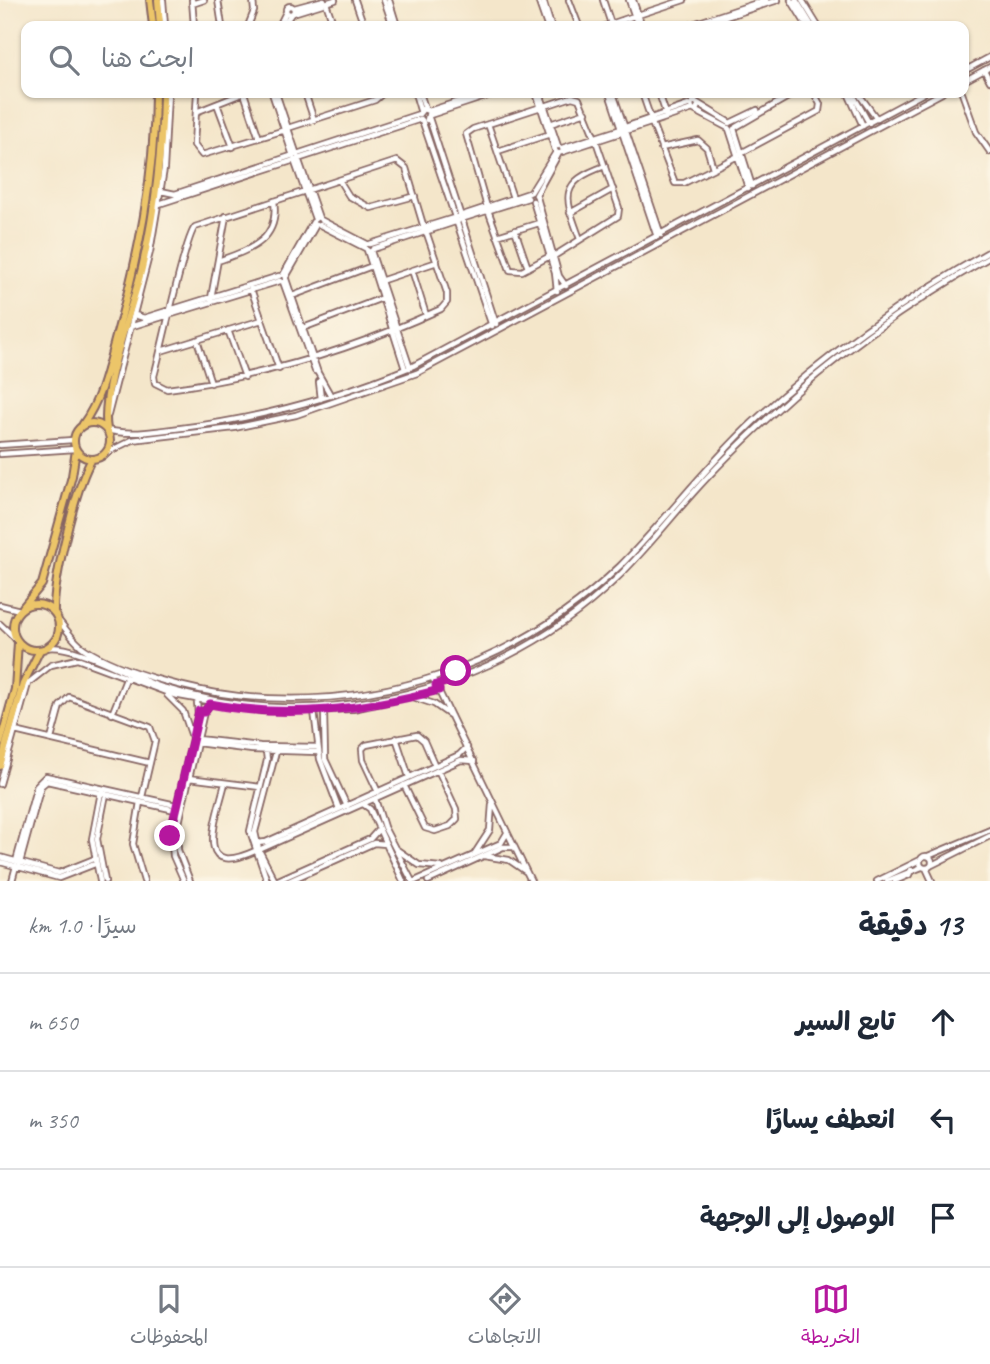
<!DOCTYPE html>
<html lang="ar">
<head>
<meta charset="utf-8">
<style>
  body { margin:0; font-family:Caveat,"Playpen Sans Arabic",sans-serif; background:#f2f2f3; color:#1f2937; direction:rtl }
  .stop { position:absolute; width:21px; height:21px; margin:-16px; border:5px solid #b5179e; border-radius:50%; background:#fff }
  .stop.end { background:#b5179e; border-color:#fff; box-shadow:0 2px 7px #0008 }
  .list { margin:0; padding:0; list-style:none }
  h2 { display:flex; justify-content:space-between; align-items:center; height:91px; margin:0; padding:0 28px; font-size:30px }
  h2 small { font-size:23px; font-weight:400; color:#747a83 }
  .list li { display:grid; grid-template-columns:46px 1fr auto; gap:21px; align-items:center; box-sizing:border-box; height:98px; padding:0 28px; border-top:2px solid #e0e1e3 }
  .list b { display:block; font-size:26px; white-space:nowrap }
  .list em { font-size:23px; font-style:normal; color:#747a83 }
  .icon { flex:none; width:38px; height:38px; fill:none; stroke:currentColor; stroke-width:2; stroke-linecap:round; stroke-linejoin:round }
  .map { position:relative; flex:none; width:990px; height:881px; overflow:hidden; direction:ltr }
  .search { position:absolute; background:#fff; box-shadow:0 2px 5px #0004; left:21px; right:21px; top:21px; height:77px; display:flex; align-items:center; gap:18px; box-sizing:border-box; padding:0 24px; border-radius:14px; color:#747a83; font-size:26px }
  .sheet { height:385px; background:#fff }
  nav { display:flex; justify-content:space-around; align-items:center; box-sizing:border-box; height:98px; border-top:2px solid #e0e1e3; background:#fff; font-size:19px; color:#747a83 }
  nav a { display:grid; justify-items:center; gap:4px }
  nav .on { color:#b5179e }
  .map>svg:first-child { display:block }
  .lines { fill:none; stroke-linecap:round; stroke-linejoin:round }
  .minor-casing { stroke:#866563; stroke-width:8 }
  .major-casing { stroke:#866563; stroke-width:10 }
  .minor { stroke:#fff; stroke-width:4.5 }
  .major { stroke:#ecc569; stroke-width:6 }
  .route { stroke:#b5179e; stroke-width:9 }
</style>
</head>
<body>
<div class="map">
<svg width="990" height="881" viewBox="0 0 990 881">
  <rect width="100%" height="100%" fill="#fcf5e5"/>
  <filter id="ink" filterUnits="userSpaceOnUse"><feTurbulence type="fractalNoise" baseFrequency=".0143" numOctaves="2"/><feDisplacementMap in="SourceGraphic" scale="14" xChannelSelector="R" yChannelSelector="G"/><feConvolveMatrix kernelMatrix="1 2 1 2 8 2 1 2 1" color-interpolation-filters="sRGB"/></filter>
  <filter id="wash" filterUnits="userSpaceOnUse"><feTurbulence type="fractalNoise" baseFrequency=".00686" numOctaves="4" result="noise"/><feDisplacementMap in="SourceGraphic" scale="28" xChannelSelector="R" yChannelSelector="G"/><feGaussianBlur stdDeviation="1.57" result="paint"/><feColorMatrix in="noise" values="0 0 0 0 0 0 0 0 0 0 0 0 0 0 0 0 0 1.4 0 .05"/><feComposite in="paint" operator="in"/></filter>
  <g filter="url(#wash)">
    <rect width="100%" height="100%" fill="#f4e6ca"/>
  </g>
  <g filter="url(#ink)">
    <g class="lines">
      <g class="minor-casing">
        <path id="minor" d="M163,0l2,26
          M192,0l2,26
          M218,0l4,26
          M355,0l9,26
          M384,0l9,26
          M389,0l8,26
          M538,0l9,26
          M543,0l8,26
          M569,0l10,26
          M603,0l8,24
          M629,0l9,26
          M633,0l9,26
          M791,0l16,26
          M796,0l16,26
          M802,0l16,26
          M326,3l8,23
          M192,4l12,-4
          M286 10a4 4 0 1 1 8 0a4 4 0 1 1-8 0Z
          M294,8l30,-8
          M293,13l42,-13
          M638,15l46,-15
          M248,26l6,-15 -1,-11
          M279,26l7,-14
          M283,26l8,-12
          M605,26l29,-10
          M687,26l79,-26
          M698,26l80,-26
          M984,70l6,11
          M964,71l26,-14
          M964,81l26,-14
          M197,93l-3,52 8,10 83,-25
          M244,93l15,45
          M272,93l21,63
          M276,93l21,62
          M305,93l9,27
          M415,93l5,17
          M420,93l5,15
          M536,93l19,57
          M540,93l18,53
          M609,93l48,144
          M613,93l48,142
          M642,93l9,26
          M659,93l7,21
          M848,93l15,33
          M852,93l17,30
          M858,93l19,26
          M962,93l14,39 14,20
          M217,104l16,43
          M699,104l31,19
          M545,106l27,-9 7,2 16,39
          M696,110l3,-6 -5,-3 -3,3 1,5 36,19
          M196,112l48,-19
          M419,114l4,-5 6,2 56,-18
          M430,115l67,-22
          M429,118l67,206
          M422,120l70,206
          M427,120l2,-9
          M732,122l25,-12
          M652,123l23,60h9l54,-27
          M488,124l25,74
          M550,124l36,-12
          M625,127l66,-23
          M736,127l59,-34
          M288,128l87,-28 8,-7
          M729,129l19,59
          M734,129l18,57
          M562,148l59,-19
          M661,148l37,-8 9,8 6,20
          M498,151l52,-17
          M562,152l131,-43
          M741,153l78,-42 1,-7 -6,-11
          M298,158l21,60
          M294,160l21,59
          M339,180l10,16 22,12 44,-12
          M161,191l14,3 244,-80
          M531,192l25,-40
          M536,195l23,-42
          M537,197l22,79 7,10
          M533,201l22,72 2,18
          M159,204l262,-85
          M487,207l-21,-73 7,-5 68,-22
          M488,210l22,60 12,1 28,-15
          M570,213l43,-24
          M460,216l69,-23
          M461,219l67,-21
          M321,220l46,24
          M320,225l45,23
          M424,228l-18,-60 -9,-7 -202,66c-10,10 -34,125 -41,149l1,7 12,6c97,-12 185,-39 274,-80l6,-7v-9l-21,-62
          M515,230l13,38
          M497,236l42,-13
          M580,239c-15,-41 -23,-56 25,-73
          M370,244l87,-27
          M373,249l85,-28
          M367,250l38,119
          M371,251l39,117
          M554,256l64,-40 1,-8 -23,-67
          M218,261c31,-11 62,-20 56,-60
          M412,270l14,45
          M283,275l30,-53
          M286,277l30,-52
          M286,279l32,94 13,23
          M380,281l57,-19
          M283,282l32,89
          M251,289l28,80
          M292,296l80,-30
          M211,298l15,-82
          M135,315l9,3 135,-42
          M133,326l147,-45
          M303,328l79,-30
          M228,330l17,47
          M197,340l14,43
          M161,351l101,-31
          M319,382l2,17
          M108,415l42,-163 14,-83 4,-76
          M107,430c24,6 50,1 74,-2 81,-10 157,-31 232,-62l511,-273
          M0,445l73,-5
          M106,453l26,-13 102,-12 62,-13 121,-42 525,-280
          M0,454l75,-5
          M0,605l20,5
          M59,621c8,9 15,21 26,28 37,24 109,42 153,47 142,15 279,-31 382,-130 46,-46 84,-98 132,-143 72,-67 152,-124 238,-172
          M0,624l16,15
          M45,648c30,-6 88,31 120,40 67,21 141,25 210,12 90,-16 175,-57 241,-121 28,-27 52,-58 78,-87 23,-26 49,-51 75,-75 66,-62 142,-115 221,-160
          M433,679l98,202
          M27,684l24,-19 26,-6 97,36 88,16 91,-2 86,-19
          M167,695l16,16 9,26
          M416,698l18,6 17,12
          M314,711l6,48 19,50
          M324,711l1,48 22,47
          M112,714l14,-35
          M15,731l135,32
          M396,738l13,39
          M51,739l9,-33 9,-9 81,30 5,14 -13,56
          M198,739l62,7 58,1
          M197,743l55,7 66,2
          M266,751l1,9 -17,71 17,50
          M189,778l71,9
          M225,783c-8,34 -34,97 30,68
          M0,784l28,-100
          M404,785l21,43 10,3 15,-5 7,-7 -1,-10 -18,-39
          M378,792l-15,-32 -1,-11 4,-4 51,-10 7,6 11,25
          M375,799l9,28 28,54
          M140,802l-7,42 11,37
          M363,804l7,5 33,72
          M257,843l9,-1 193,-87 8,-8
          M396,849l23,16 22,2
          M259,850l202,-90 13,1
          M475,853l15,-23 2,-26
          M920 862a6 6 0 1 1 12 0a6 6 0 1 1-12 0Z
          M484,856l25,4 16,11
          M928,856l62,-26
          M0,857l59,16 35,-14
          M16,861l21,-76 9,-9 130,29
          M0,862l59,16 36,-14
          M20,863l21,-77 6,-5 128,29
          M932,865l58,-29
          M926,868l6,13
          M12,881l4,-15
          M100,881l-8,-42 9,-47
          M105,881l-8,-42 9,-45
          M184,881l-11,-25 -2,-25 27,-117 -1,-12
          M190,881l-12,-31 -1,-18 27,-120 6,-8
          M275,881l-16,-31 -4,-18 21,-80
          M276,881l94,-42 9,-10
          M289,881l85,-38 12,1
          M415,881l86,-38 6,-10
          M428,881l75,-34h11
          M877,881l43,-21
          M887,881l35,-14
          M895,881l14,-6 2,-5"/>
      </g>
      <g class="major-casing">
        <path id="major" d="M150,0l3,26
          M158,0l2,26
          M74 441a18 18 0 1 1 36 0a18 18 0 1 1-36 0Z
          M83,424c18,-25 24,-54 32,-84 23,-81 40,-163 40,-247
          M107,429c-7,-38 25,-119 35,-161 13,-57 20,-116 21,-175
          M13 627a23 23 0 1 1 46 0a23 23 0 1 1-46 0Z
          M23,607l19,-23 30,-108 4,-26
          M54,612c-1,-31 22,-127 38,-153
          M0,743l15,-54 3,-47
          M0,766l23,-82 17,-34"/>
      </g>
      <use href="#minor" class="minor"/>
      <use href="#major" class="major"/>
    </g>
  </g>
  <g class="lines" filter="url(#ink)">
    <path class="route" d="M170,836l29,-125 5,1 6,-8c78,15 153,6 229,-14l-3,-5 23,-7 -3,-7"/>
  </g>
</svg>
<div class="stop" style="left:456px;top:671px"></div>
<div class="stop end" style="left:170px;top:836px"></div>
<div class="search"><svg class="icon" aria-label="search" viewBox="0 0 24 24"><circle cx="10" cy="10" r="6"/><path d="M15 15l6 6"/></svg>ابحث هنا</div>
</div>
<section class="sheet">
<h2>13 دقيقة<small>سيرًا · 1.0 km</small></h2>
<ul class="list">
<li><svg class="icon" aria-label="ahead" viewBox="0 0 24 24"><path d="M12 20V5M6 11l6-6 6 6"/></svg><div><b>تابع السير</b></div><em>650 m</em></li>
<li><svg class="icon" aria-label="left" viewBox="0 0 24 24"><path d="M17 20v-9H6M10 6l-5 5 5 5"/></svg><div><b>انعطف يسارًا</b></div><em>350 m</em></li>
<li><svg class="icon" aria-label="arrive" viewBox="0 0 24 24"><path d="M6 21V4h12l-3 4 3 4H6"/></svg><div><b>الوصول إلى الوجهة</b></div></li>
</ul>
</section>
<nav>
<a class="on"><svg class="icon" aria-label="map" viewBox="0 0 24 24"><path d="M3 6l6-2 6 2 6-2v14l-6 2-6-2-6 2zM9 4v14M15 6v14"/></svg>الخريطة</a>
<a><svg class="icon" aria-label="directions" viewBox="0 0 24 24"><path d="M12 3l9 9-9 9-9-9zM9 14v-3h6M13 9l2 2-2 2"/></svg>الاتجاهات</a>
<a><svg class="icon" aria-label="saved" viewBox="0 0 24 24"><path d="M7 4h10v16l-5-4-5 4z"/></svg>المحفوظات</a>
</nav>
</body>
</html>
